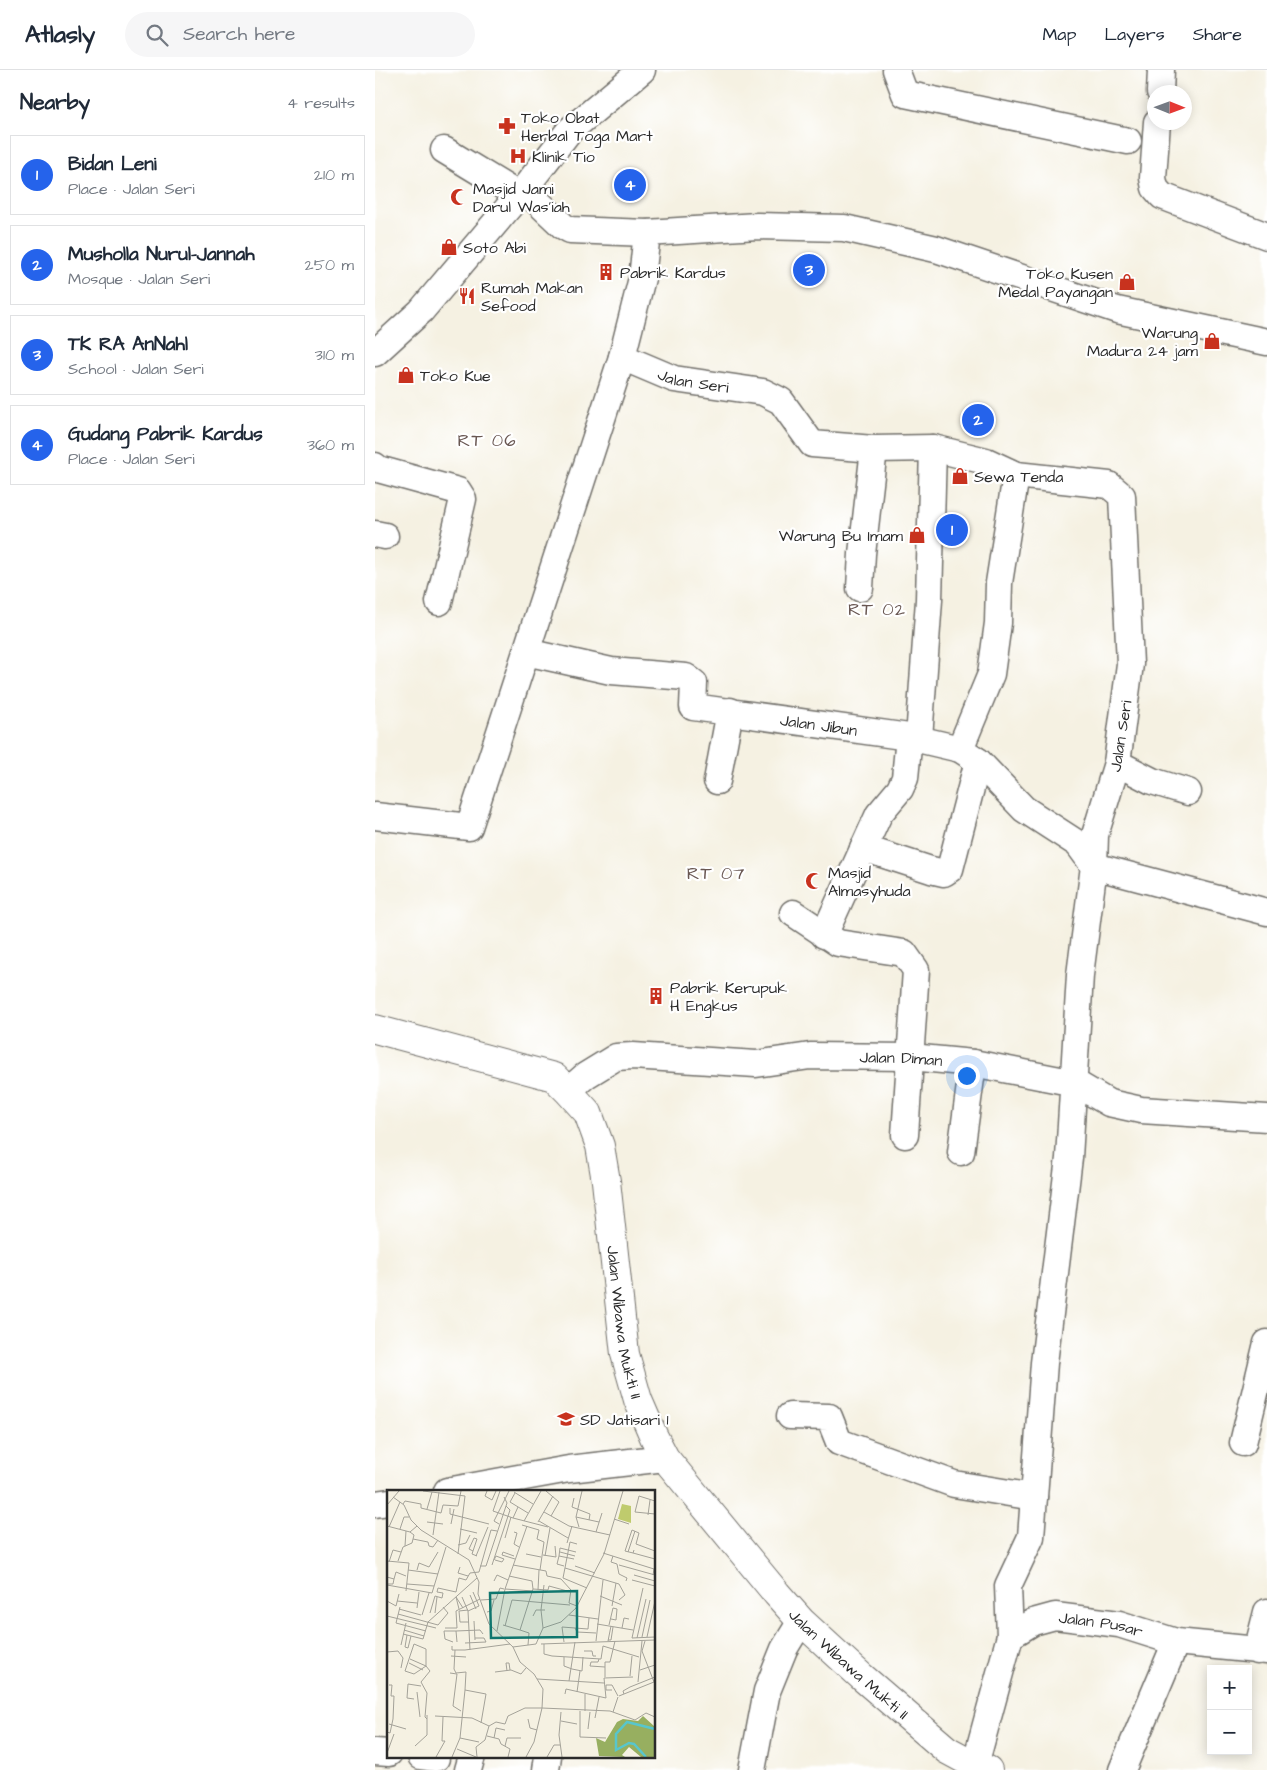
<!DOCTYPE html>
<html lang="en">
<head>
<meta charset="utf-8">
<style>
  body { margin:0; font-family:"Architects Daughter",sans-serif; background:#f6f6f7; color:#1f2937 }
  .controls { position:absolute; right:15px; bottom:15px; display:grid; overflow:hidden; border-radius:0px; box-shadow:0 2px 12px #0003 }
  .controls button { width:45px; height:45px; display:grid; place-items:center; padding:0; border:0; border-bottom:1px solid #e0e1e3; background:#fff; color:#1f2937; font:25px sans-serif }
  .compass { position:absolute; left:772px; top:15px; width:45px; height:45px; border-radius:50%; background:#fff; box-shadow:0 2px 12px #0003; rotate:91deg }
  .you { position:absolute; left:591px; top:1005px; width:18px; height:18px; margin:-12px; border:4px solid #fff; border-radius:50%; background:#1a73e8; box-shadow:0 0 0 8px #1a73e833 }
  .badge { display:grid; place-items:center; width:32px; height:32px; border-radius:50%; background:#2563eb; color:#fff; font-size:16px; font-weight:700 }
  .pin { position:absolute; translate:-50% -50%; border:2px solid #fff; box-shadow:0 1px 5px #0006 }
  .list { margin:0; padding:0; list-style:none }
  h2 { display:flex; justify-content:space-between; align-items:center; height:65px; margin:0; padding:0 20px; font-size:21px }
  h2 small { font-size:16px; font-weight:400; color:#747a83 }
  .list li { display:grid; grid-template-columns:32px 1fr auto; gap:15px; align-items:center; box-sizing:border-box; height:80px; margin:0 10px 10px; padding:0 10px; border:1px solid #e0e1e3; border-radius:0px }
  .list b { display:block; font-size:19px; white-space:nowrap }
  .list p { margin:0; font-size:16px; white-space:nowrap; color:#747a83 }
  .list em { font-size:16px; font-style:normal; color:#747a83 }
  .icon { flex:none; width:28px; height:28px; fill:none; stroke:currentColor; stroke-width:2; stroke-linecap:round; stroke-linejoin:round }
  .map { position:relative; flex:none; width:892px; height:1700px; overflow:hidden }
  header { display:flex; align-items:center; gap:30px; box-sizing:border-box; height:70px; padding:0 25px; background:#fff; border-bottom:1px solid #e0e1e3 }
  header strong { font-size:24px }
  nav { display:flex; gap:28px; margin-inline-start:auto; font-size:18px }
  .search { width:350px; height:45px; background:#f6f6f7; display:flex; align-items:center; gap:12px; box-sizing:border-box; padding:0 18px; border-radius:28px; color:#747a83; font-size:19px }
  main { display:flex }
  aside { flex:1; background:#fff }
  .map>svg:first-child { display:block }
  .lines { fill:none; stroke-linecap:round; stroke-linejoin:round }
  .minor-casing { stroke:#72706b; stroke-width:29 }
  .major-casing { stroke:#72706b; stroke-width:30 }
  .minor { stroke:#fff; stroke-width:26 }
  .major { stroke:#fff; stroke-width:28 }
  .labels { text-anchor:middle; stroke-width:4.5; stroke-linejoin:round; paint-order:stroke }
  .poi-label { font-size:16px; fill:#2b2b2b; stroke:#fff; text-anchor:start }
  .street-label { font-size:16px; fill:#2b2b2b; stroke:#fff }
  .neighbourhood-label { font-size:18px; letter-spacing:1px; fill:#695752; stroke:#fff }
  .inset-river { fill:none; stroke:#58c6cc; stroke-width:2.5 }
  .inset-road { fill:none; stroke:#a4a299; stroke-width:1 }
  .view { fill:#0f766e; fill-opacity:0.15; stroke:#0f766e; stroke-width:2.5 }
  .inset-edge { fill:none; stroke:#2b2b2b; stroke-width:2.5 }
</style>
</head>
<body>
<header>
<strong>Atlasly</strong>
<div class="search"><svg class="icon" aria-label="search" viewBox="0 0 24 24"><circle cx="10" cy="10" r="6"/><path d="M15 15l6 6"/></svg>Search here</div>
<nav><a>Map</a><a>Layers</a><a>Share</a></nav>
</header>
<main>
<aside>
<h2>Nearby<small>4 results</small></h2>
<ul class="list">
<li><span class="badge">1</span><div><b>Bidan Leni</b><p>Place · Jalan Seri</p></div><em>210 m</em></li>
<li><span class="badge">2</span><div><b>Musholla Nurul-Jannah</b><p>Mosque · Jalan Seri</p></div><em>250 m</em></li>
<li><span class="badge">3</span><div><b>TK RA AnNahl</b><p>School · Jalan Seri</p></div><em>310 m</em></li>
<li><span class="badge">4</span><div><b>Gudang Pabrik Kardus</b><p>Place · Jalan Seri</p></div><em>360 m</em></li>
</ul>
</aside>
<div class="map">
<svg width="892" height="1700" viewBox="0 0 892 1700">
  <rect width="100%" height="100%" fill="#fff"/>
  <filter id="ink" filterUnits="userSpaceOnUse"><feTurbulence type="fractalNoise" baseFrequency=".02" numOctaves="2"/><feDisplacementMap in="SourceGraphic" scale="10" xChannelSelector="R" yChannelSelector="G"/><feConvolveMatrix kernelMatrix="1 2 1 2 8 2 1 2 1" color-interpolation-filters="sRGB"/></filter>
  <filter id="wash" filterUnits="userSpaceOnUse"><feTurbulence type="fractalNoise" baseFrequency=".0096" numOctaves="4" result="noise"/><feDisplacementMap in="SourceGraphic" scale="20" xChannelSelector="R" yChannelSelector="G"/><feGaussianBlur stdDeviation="1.12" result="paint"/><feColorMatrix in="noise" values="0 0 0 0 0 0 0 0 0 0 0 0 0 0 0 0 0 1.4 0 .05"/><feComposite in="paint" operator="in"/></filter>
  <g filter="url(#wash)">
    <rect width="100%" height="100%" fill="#f5f1e2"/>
  </g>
  <g filter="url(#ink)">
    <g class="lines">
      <g class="minor-casing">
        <g id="minor">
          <path d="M521,0l9,24 223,47"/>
          <path d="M785,22l1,-22"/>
          <path d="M782,52l-4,56 2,10 7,8 105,40"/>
          <path d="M69,80l74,45"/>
          <path d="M149,119l39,37 7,4 77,3 110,-7 87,2 92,21 181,61 150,32"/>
          <path d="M0,283l46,-42 103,-122 45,-58 73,-61"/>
          <path id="s1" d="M247,287l52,22 89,13 18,9 31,43 62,5 59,-1 53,13 30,14 93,10 13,11 8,168 -13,99 -22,72 -1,31 -14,109 -11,183 -25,205 -13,174 -23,49 2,50"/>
          <path d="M0,396l3,3 80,22 5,8 -24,103"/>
          <path d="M0,464l10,2"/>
          <path d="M485,518l2,-34 12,-105"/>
          <path d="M151,582l96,-295 20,-79 5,-45"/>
          <path d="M544,668l10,-138 4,-152"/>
          <path d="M585,679l31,-75 7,-51 1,-40 17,-108"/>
          <path d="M742,693l35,18 36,11"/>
          <path d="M342,711l13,-70"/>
          <path id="s2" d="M0,746l94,11 57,-175 85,19 75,6 8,6 -1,24 216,30 51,12 18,12 46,48 54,35 16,22 173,46"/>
          <path d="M488,778l68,22 13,3 6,-4 28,-108"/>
          <path d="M418,843l45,30 66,10 12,17 -11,165"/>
          <path d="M449,865l55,-121 21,-25 5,-11 4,-41"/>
          <path id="s3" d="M193,1021l17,-15 31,-19 17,-1 123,8 54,-8 101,1 62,6 102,20 34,20 32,7 126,8"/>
          <path d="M586,1082l12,-89"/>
          <path d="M415,1346l39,1 10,25 115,42 80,13"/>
          <path d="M868,1373l24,-100"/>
          <path d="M72,1421l122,-22 96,-11"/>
          <path d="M0,1434l14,-2"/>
          <path d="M882,1581l10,-39"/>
          <path d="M0,1682l14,1"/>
          <path d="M46,1686l15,2"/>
          <path id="s4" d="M600,1695l35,-129 23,-14 22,-6 64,8 57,18 91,9"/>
          <path d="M93,1700l4,-14"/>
          <path d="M171,1700l2,-14"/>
          <path d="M377,1700l15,-79 17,-42 17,-28"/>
          <path d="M747,1700l54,-128"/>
        </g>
      </g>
      <g class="major-casing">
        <g id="major">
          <path id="s5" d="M0,959l179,48 14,14 20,22 12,33 6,35 19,173 13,46 16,37 11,21 112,136 24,27 61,56 85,73 28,15 13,5"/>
        </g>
      </g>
      <use href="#minor" class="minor"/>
      <use href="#major" class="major"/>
    </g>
  </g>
  <defs>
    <g id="pharmacy-bare" transform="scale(1.35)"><path d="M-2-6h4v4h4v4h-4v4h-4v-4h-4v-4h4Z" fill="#c8321e" stroke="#fff" stroke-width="2.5" paint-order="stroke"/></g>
    <g id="hospital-bare" transform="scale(1.35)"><path d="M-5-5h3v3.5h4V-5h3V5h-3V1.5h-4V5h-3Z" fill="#c8321e" stroke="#fff" stroke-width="2.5" paint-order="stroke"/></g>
    <g id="mosque-bare" transform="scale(1.35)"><path d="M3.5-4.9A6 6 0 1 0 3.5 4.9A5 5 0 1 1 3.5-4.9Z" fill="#c8321e" stroke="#fff" stroke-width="2.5" paint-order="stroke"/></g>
    <g id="shop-bare" transform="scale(1.35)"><path d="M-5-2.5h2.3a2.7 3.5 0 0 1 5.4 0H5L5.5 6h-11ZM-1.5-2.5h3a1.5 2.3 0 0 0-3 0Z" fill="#c8321e" stroke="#fff" stroke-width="2.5" paint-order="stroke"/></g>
    <g id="building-bare" transform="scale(1.35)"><path d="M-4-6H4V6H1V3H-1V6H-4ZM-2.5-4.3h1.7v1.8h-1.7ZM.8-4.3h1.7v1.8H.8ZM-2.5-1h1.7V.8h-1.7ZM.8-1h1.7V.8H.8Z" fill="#c8321e" stroke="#fff" stroke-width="2.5" paint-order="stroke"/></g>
    <g id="restaurant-bare" transform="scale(1.35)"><path d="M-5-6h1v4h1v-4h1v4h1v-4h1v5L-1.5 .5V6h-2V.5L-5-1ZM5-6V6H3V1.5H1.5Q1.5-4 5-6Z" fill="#c8321e" stroke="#fff" stroke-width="2.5" paint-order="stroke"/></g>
    <g id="school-bare" transform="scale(1.35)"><path d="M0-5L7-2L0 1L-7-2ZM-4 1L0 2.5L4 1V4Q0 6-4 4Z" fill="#c8321e" stroke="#fff" stroke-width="2.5" paint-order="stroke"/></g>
  </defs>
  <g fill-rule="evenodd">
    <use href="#pharmacy-bare" x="132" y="56"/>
    <use href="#hospital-bare" x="143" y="86"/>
    <use href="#mosque-bare" x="84" y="127"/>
    <use href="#shop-bare" x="74" y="177"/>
    <use href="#building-bare" x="231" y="202"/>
    <use href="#shop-bare" x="752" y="212"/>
    <use href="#restaurant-bare" x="92" y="226"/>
    <use href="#shop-bare" x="837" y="271"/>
    <use href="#shop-bare" x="31" y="305"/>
    <use href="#shop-bare" x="585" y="406"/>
    <use href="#shop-bare" x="542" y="465"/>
    <use href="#mosque-bare" x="439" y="811"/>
    <use href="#building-bare" x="281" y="926"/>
    <use href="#school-bare" x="191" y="1349"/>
  </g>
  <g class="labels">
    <g class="poi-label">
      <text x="146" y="53">Toko Obat<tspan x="146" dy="18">Herbal Toga Mart</tspan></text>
      <text x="157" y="92">Klinik Tio</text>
      <text x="98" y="124">Masjid Jami<tspan x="98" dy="18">Darul Was'iah</tspan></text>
      <text x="88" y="183">Soto Abi</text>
      <text x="245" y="208">Pabrik Kardus</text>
      <text x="738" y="209" text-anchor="end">Toko Kusen<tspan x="738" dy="18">Medal Payangan</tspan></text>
      <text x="106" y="223">Rumah Makan<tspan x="106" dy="18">Sefood</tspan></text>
      <text x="823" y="268" text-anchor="end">Warung<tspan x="823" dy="18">Madura 24 jam</tspan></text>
      <text x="45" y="311">Toko Kue</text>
      <text x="599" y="412">Sewa Tenda</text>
      <text x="528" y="471" text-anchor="end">Warung Bu Imam</text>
      <text x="453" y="808">Masjid<tspan x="453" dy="18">Almasyhuda</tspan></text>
      <text x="295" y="923">Pabrik Kerupuk<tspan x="295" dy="18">H Engkus</tspan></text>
      <text x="205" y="1355">SD Jatisari 1</text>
    </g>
    <g class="street-label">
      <text dy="6" stroke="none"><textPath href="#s1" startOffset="76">Jalan Seri</textPath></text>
      <text dy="6" stroke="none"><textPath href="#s2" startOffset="602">Jalan Jibun</textPath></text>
      <text transform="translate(745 666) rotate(-81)" y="6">Jalan Seri</text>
      <text dy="6" stroke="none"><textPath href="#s3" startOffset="345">Jalan Diman</textPath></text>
      <text dy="6" stroke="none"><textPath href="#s5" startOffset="448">Jalan Wibawa Mukti II</textPath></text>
      <text dy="6" stroke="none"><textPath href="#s4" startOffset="230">Jalan Pusar</textPath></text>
      <text dy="6" stroke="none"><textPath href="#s5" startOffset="868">Jalan Wibawa Mukti II</textPath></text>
    </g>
    <g class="neighbourhood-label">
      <text x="112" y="376">RT 06</text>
      <text x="502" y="545">RT 02</text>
      <text x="341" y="809">RT 07</text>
    </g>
  </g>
  <g transform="translate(12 1420)">
    <rect width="268" height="268" fill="#f5f1e2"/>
    <path d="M235,14l9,2v17l-13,-4z" fill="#bfcb6d"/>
    <path d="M256,226l11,10v31h-13l-12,-10 -7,8 3,2 -26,-1 -3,-18 9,4 12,-20 6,-3 15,2z" fill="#97af60"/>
    <path class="inset-river" d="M259,267l-12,-13 -5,-1 -13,7v-16l11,-12 28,7"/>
    <path class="inset-road" d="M36,1l42,5 -7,58M100,1l-2,5 7,4 4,-9M113,1l-7,20 20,7M159,1l13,11 -8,14M127,2l19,12M128,3l-5,9 18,11M6,7l11,8 7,15 10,10 48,30 10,22 -1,12 11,30 24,23M187,8l-2,9 18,7 -1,6M268,11l-16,-5 -4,16 20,2M16,14l2,-3 16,3v4l20,5 2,-8 15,1 3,-15M0,15l12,-14M131,17l-5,11 35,9M63,18v6l39,10M40,19l5,-17M157,22l25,14 41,9M261,25l2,-15M189,27l23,5M227,29l15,5M137,31l17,-30M152,31l29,17M40,32l16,2M151,32l15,-26M64,34l3,-15M112,34l-5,-3 15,-30M135,35l17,5 -2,9 7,3 -4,28M0,36l23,6 7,-6M2,37l11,-25M192,37l-3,-10 6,-26M13,39l4,-12h5M73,39l17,4M127,42l3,1 -3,11 5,3M209,42l6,-19M46,45l6,-43M118,48l6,-21M26,49l15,3 1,4 4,1 5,-7M90,49l-5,15 5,2M180,53l5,-17M190,54l-7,-2 -7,36 24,10M71,55l8,-2 4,-8M18,56l1,-15M247,60l-1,3 -8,-2 7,-21 7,3 -3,11 19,7M86,61l-4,-2 5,-11 3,1M173,62l15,4M241,62l7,-21M216,63l51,16 -1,6M246,63l22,6M139,64l15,3M156,65l13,2 -1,-11M89,66l12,-29M127,66l-11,-4 -1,3 13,4M158,66l5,-28M172,66l1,-8 16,4M226,66l-2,6 6,2 2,10 8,4 -1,3M107,70l2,-4 8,3 -2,3 -7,-2M0,71l22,2 -3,28M11,71l5,-14 9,-4 2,-8 -4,-3M2,72l4,-12 8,2M105,75l18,-55 -4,-4M126,75l33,6 1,5 14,3 10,11 -2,13 8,3M232,75l36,10M93,76h6l21,-63 -3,-6M177,76l-7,-2 2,-8 15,3M188,76l20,7M73,77l-2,6 10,3M178,78l54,16 6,11 -6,5M21,80l30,4M30,80l2,-7 10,4 9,-15M247,85l21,6M122,86l23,5 1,8M0,87l7,2 -1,5h-5M7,89l2,-7 10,4M245,90l23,6M107,91l3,-6 11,5M20,94l27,2M0,95l45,8 14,-46M256,98l-11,50 23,-1M118,99l28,2M151,100l1,-20M83,105l6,14M213,106l22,9M75,107l6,14 2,39M94,110l15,-1 4,-11 4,1M0,111l9,5 3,-12M10,111l20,2M225,116l4,-23M13,117l-4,16 30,8M30,118l2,-16M12,119l22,6M72,119l-3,-12 7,11M81,120l-9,1 1,11h9M81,121l11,-5 -6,-14M100,122l4,-1 3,-11M43,123l5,-17 7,2 1,-5 -6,-1 1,-4 18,4 3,-14 7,2 4,-7 9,-1 12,-42 6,1M48,123l2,-16M11,124l40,11 10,-12 -5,-6M35,125l7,-22M182,125l29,4M0,126l49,12M146,126l3,-6h9M224,129l5,1 1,-11 -4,-1M87,131l1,19M210,134l36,6M116,135l17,5M222,135l4,-17M118,136l7,-26 58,5M175,137l26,2 1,-11M175,137l2,15M58,138h12l-1,-17 24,-12M156,138l-2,-18 3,-25M188,138l2,4 19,1M235,138l2,-10 5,1M17,140l20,6M110,141l8,-42 22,-63M16,144l20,5 5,-17 49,-44M20,145l-2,12 3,1 3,-12M255,147l8,-37M260,147l8,-36M250,148l9,-39M221,150h3l2,-13M209,151l7,-61M221,151l3,-15M66,152l-8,-3 -1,-8h12M70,152l-1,-11 24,-1 3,4M78,153l21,-1 -2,-4h-9M154,154l114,-4M157,154v10l8,2 49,3 2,-13 36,11M14,155l5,-22M141,155l1,-12 -9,-3 13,-41 15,1 1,-4 22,6M65,156v4h13l45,-6M68,160l-1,19 2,4 10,-1 -1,18 21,4 -5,29M197,161h8l1,5h3M0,162l11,-1 5,7 -2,10M64,166l15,1M177,167v9l8,3M23,169l16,7M212,169l-1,3h-7l-1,4 15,1M22,173l14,7M39,176l-12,8 -9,-3 9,-27 12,5v17l4,5 -9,11 6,11 -2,24 2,2v-4M185,179l10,2 1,-14M253,180l15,-5M120,181l-1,-8h3l1,7M108,182l16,-2 10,4 5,-6M63,183l7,1 -4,32 8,5M243,186l2,-20M218,187v-15h5l5,-21M150,189l67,4M182,191l6,-39M251,192l4,-41M2,195h3l-1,11h3M225,200h-6v-5h6l6,11M30,202l3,25M190,202l3,-21M178,204l1,-5 40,9 -2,-20 29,-1M237,204l-1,-3 7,-4 25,-10M232,206l35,-14 -12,-31 3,-10M27,209l-7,-1 1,-14 13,2M193,221v26l26,1M198,221v-17M174,222l-2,23 3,22M226,222l5,-15M48,226l37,2 17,8M208,228l4,-21M141,229l2,9 7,2M174,231l16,3M2,234l17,5M201,239l2,-17M0,242l3,1 3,-14 1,-23M100,246l12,3 2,5 9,5 -2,8M73,248l19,4M107,248l2,-10 9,2M28,256l12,-11v-16M118,256l2,-8h14M70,259l19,8M0,263l7,-19M49,267l9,-16h-3l1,-24M65,267l8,-19 5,-48M90,267l-1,-10 9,-7 4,-14 7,-4 9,2 3,-8 17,-8h17l1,-19 -9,-15 -14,-12 -7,-15 23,-3 7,-16 18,-6 15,-14 28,-54 19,-63M139,267l8,-15 8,-34 68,3 25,9 11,-7 9,4M160,267l7,-12h6"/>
    <path class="view" d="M190,101v46l-86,1 -1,-45z"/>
    <rect width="268" height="268" class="inset-edge"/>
  </g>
</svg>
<div class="controls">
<button>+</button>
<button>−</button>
</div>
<svg class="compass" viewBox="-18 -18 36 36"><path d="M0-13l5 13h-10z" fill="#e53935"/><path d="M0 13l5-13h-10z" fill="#747a83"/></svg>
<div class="you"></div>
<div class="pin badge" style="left:577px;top:460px">1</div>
<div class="pin badge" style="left:603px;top:350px">2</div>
<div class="pin badge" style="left:434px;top:200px">3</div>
<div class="pin badge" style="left:255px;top:115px">4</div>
</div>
</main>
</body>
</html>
